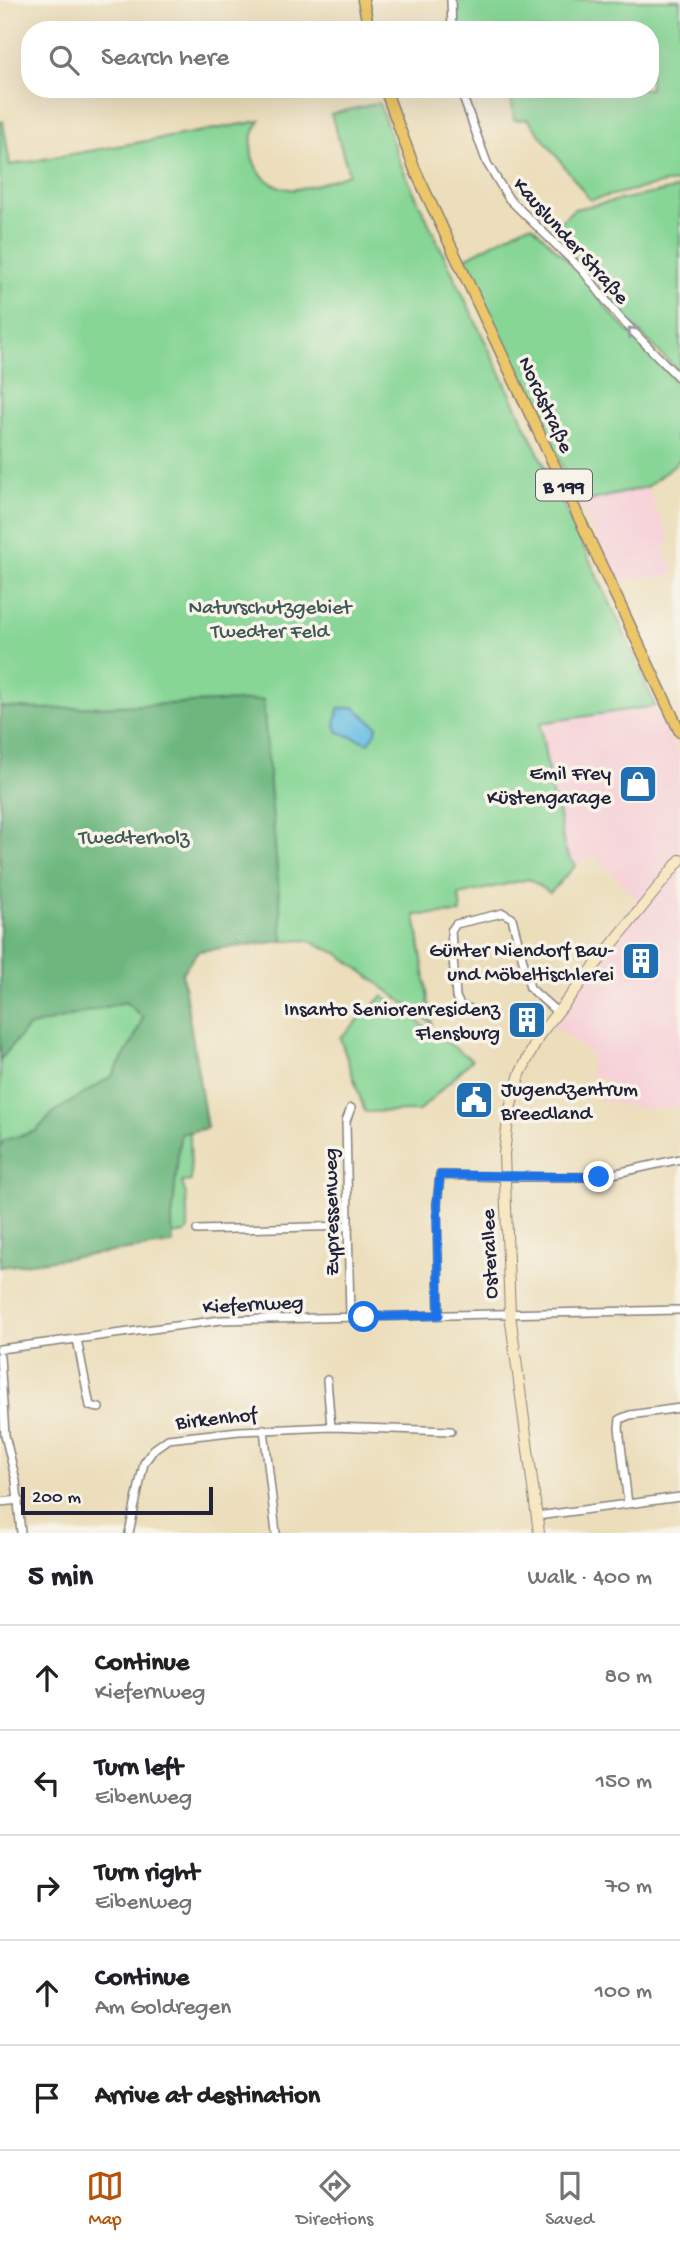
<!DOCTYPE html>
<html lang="en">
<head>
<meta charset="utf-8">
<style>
  body { margin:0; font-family:"Gochi Hand",sans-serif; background:#f2f2f2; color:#202124 }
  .scale { position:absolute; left:21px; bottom:18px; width:192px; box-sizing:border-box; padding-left:7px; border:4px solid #22223b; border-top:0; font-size:19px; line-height:24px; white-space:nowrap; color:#22223b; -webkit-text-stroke:5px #f7f3e8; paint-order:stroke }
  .stop { position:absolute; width:21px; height:21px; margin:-16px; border:5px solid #1a73e8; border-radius:50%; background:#fff }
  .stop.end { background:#1a73e8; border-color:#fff; box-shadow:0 2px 7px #0008 }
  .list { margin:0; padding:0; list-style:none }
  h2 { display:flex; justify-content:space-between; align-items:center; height:91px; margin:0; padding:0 28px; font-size:30px }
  h2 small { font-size:23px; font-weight:400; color:#757577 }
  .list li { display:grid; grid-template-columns:46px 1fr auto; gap:21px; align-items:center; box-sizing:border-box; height:105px; padding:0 28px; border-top:2px solid #e0e0e0 }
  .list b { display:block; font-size:26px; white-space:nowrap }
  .list p { margin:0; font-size:23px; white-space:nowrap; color:#757577 }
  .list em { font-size:23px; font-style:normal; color:#757577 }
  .icon { flex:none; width:38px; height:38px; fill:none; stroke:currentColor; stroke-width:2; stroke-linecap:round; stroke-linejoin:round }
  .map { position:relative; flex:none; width:680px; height:1533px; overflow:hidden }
  .search { position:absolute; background:#fff; box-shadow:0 7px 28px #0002; left:21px; right:21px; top:21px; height:77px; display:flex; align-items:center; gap:18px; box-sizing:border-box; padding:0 24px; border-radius:28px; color:#757577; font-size:26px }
  .sheet { height:616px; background:#fff }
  nav { display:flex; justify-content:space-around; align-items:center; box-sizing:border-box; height:98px; border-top:2px solid #e0e0e0; background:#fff; font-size:19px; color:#757577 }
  nav a { display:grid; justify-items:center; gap:4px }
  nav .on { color:#b45309 }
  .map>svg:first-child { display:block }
  .built { fill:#f6cfd7 }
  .green { fill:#87d696; stroke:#547c68; stroke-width:2 }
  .forest { fill:#6db77f; stroke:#486c5d; stroke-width:2 }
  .water { fill:#67bee4; stroke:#447090; stroke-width:2 }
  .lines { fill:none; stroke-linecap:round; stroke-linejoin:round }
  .street-casing { stroke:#87807b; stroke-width:10 }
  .secondary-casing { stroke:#87807b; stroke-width:12 }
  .primary-casing { stroke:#87807b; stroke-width:13 }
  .street { stroke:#fff; stroke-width:7 }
  .secondary { stroke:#f7e8c3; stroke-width:10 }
  .primary { stroke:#ecc669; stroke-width:10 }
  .oneway { stroke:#9c9ca7 }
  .route { stroke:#1a73e8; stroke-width:9 }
  .labels { text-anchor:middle; stroke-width:7; stroke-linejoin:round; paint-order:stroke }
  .shield { fill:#f7f3e8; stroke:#62616f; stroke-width:2 }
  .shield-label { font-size:19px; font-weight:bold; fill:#22223b }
  .street-label { font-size:21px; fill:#22223b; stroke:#f7f3e8 }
  .park-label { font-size:21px; fill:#405856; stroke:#f7f3e8 }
  .poi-label { font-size:21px; fill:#22223b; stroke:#f7f3e8; text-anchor:end }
</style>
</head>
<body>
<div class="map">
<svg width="680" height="1533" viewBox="0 0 680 1533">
  <rect width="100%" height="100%" fill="#f7f3e8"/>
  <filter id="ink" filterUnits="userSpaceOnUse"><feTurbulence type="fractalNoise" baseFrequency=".0143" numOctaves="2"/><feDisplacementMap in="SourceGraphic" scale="14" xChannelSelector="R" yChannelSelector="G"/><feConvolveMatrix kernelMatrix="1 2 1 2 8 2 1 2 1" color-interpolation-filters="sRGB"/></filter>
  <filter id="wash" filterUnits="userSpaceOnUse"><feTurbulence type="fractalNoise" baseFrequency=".00686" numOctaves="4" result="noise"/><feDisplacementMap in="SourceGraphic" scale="28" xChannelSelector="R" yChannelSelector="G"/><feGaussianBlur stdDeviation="1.57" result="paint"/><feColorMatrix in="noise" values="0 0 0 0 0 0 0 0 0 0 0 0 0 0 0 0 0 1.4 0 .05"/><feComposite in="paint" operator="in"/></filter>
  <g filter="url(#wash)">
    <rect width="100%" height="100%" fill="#ecdebb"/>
    <path class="built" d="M647,487l24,56 -8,4 12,25 -7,4 -52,4 -36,-77z
      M655,706l25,51v350l-34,2 -50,-9 10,-20 -16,-6 2,-19 -46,-35 92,-120 -43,-45 -19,10 -12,-9 -29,-132z"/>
    <path class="green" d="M455,0h225v182l-15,1 -75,17 -62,-81 -14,1 -3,-23 11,-2v-6h128v-59h-194z
      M379,103l21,60 221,463 34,80 -115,17 12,72c13,21 4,54 24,70l-26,28 -21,-14 -70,16 2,18 -46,2 17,109 -93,-70 -32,-14 -24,1v-3l-98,4 -6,40 10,108 2,91 -9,1 4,13 2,34 -3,4 -185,24v-1135l3,-1 7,44 250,-44c-20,27 -4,64 29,68 16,2 44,-11 60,-15l-18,-60z
      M680,188v185l-51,-51 -44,-54 -37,-35 26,-24z
      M532,225l47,47 29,38 72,76v34l-5,17 5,10v13l-33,27 -67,16 -116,-238v-5l3,-3 58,-31z
      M383,996l89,64 -53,51 -54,1 -25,-74z"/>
    <path class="forest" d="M263,700l20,241 -85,10 -16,22 25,155 -27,6 -8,86 1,24 -173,23v-119l4,-8 32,-9 18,-19 58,-36 21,-35 10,-24 -18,-15 -97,25 -28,33v-353l43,2z"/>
    <path class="water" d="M354,707l23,19 -1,6 -7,11 -31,-11 -3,-6 3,-17z"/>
  </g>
  <g filter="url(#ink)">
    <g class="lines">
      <g class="street-casing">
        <path id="street" d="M451,0l1,30
          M460,89l27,74 22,36 74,72 35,45 62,63
          M475,1011l-15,-6 -4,-8 -5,-66 5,-7 47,-11 9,5 18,70 27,24
          M197,1230l152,-4
          M439,1315l-2,-111 3,-29 65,2h94l81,-18
          M350,1317l-4,-196 5,-13
          M77,1339l13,67 9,2
          M0,1349l221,-29 459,-10
          M0,1356l5,79 11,46 5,52
          M327,1380l4,47
          M264,1429l12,104
          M0,1502l19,-2
          M628,1504l-9,-76 1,-9 10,-4 50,-7
          M537,1516l143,-19
          M129,1533l15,-70 10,-14 14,-10 71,-8 92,-4 120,4"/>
      </g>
      <g class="secondary-casing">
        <path id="secondary" d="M539,1533l-29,-219 -6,-160 5,-42 11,-38 20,-40 140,-174"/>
      </g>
      <g class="primary-casing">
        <path id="primary" d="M363,0l6,30
          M385,89l30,81 265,562"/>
      </g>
      <use href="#street" class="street"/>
      <use href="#secondary" class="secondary"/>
      <use href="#primary" class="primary"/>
    </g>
    <defs><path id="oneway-chevron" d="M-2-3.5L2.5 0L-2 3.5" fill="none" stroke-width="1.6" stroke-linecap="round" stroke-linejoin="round" transform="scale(1.75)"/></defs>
    <use class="oneway" href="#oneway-chevron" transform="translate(632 331) rotate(-133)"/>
  </g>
  <g class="lines" filter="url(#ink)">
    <path class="route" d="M364,1317l75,-2 -2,-111 3,-29 159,2"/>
  </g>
  <defs>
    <g id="shop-square" transform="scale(2.0125)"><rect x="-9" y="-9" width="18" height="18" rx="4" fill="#1f6fb2" stroke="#f7f3e8"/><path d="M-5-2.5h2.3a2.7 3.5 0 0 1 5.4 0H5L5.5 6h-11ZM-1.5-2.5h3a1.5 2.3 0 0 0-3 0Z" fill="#fff"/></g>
    <g id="building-square" transform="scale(2.0125)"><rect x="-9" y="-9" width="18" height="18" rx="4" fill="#1f6fb2" stroke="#f7f3e8"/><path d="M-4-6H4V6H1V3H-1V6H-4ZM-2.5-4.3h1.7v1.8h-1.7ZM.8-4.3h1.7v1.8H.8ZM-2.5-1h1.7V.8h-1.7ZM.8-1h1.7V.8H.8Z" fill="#fff"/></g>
    <g id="civic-square" transform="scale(2.0125)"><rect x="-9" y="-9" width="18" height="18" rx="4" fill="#1f6fb2" stroke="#f7f3e8"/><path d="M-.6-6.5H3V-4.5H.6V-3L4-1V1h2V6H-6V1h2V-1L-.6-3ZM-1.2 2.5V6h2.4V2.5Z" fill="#fff"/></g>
  </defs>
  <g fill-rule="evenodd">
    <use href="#shop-square" x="638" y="784"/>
    <use href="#building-square" x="641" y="961"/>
    <use href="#building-square" x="527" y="1020"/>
    <use href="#civic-square" x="474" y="1100"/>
  </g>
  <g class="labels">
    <rect class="shield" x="536" y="469.5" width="56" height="31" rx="5"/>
    <g class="shield-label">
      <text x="564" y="492">B 199</text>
    </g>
    <g class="street-label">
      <text transform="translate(572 240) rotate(48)" y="7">Kauslunder Straße</text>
      <text transform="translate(547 404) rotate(65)" y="7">Nordstraße</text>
      <text transform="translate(330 1212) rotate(-91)" y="7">Zypressenweg</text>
      <text transform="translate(488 1254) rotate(-92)" y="7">Osterallee</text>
      <text transform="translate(253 1303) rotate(-3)" y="7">Kiefernweg</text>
      <text transform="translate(216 1417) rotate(-6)" y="7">Birkenhof</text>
    </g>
    <g class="park-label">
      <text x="270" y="613">Naturschutzgebiet<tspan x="270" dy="24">Twedter Feld</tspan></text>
      <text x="134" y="843">Twedterholz</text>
    </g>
    <g class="poi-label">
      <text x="611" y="779">Emil Frey<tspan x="611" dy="24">Küstengarage</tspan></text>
      <text x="614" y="956">Günter Niendorf Bau-<tspan x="614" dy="24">und Möbeltischlerei</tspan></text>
      <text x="500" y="1015">Insanto Seniorenresidenz<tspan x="500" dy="24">Flensburg</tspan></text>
      <text x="501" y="1095" text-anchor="start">Jugendzentrum<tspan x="501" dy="24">Breedland</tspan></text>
    </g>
  </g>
</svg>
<div class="scale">200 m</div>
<div class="stop" style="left:364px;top:1317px"></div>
<div class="stop end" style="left:599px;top:1177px"></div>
<div class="search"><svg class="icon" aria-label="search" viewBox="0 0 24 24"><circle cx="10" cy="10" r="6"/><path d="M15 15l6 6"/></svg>Search here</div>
</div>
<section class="sheet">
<h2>5 min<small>Walk · 400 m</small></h2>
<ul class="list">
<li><svg class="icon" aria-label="ahead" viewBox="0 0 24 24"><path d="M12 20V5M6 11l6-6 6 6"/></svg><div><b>Continue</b><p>Kiefernweg</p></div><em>80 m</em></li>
<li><svg class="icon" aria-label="left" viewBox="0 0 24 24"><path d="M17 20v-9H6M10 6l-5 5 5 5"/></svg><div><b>Turn left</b><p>Eibenweg</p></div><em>150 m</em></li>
<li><svg class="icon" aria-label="right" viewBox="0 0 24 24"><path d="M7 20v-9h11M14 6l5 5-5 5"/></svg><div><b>Turn right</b><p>Eibenweg</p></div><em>70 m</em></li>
<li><svg class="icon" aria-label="ahead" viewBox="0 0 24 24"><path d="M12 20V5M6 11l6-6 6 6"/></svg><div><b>Continue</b><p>Am Goldregen</p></div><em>100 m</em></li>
<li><svg class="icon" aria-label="arrive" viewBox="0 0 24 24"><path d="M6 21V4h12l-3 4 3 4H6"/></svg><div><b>Arrive at destination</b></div></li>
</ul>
</section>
<nav>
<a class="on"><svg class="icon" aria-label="map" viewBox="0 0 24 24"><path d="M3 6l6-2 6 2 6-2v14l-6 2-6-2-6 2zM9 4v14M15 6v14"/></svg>Map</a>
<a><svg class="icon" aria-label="directions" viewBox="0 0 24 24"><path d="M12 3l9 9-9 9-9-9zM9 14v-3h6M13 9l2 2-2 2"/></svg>Directions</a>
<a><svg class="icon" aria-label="saved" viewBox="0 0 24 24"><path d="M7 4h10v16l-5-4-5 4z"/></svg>Saved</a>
</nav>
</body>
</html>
